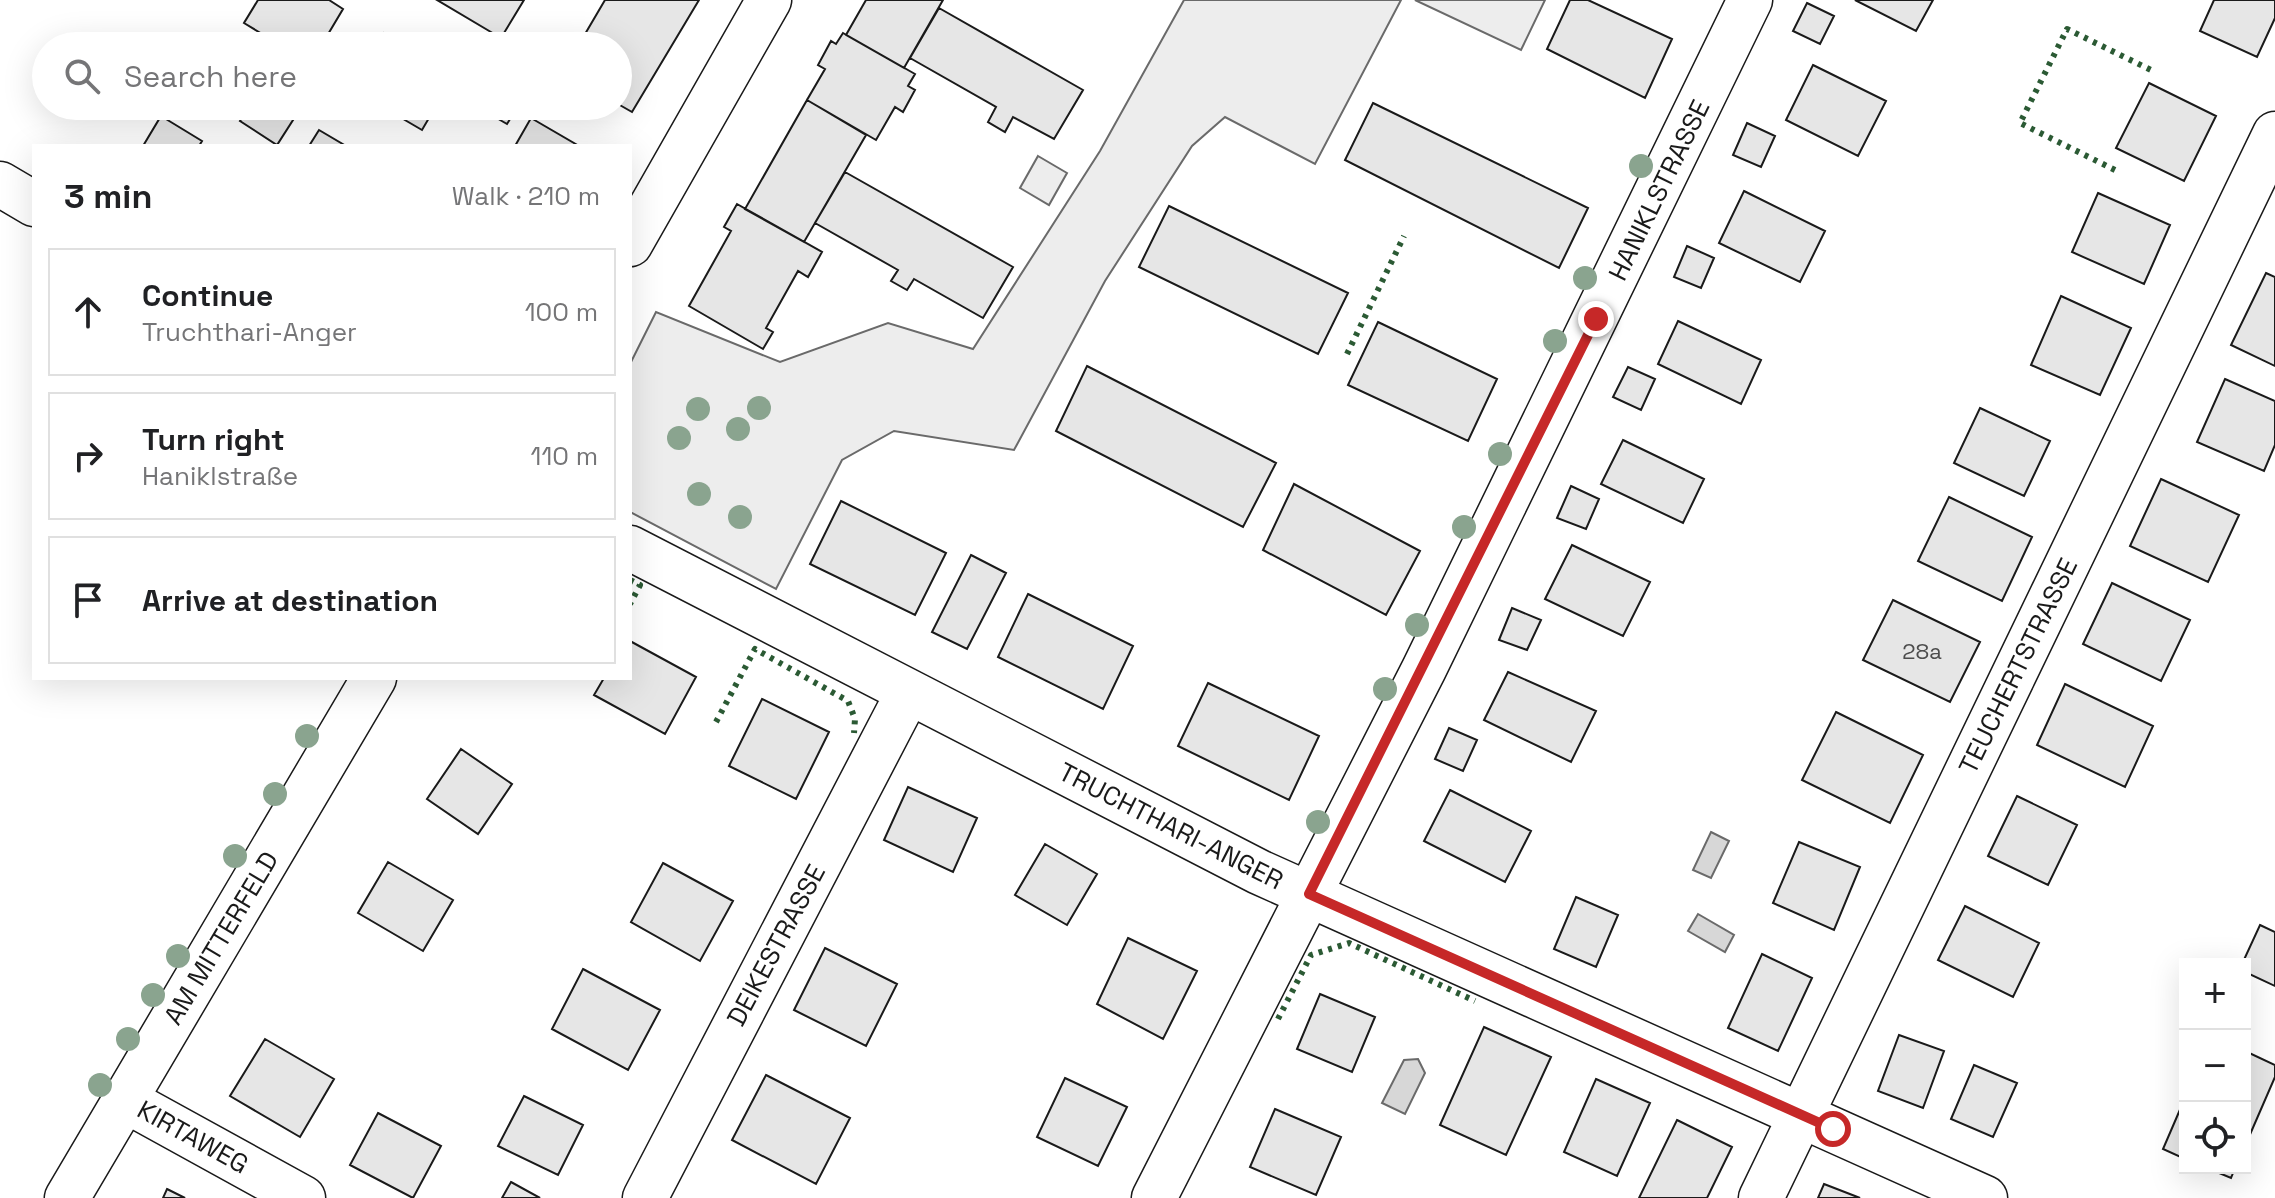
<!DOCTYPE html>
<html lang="en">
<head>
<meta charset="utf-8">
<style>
  body { margin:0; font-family:"Space Grotesk",sans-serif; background:#f2f2f2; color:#202124 }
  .controls { position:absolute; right:24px; bottom:24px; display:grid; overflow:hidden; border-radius:0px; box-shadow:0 8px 32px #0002 }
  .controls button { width:72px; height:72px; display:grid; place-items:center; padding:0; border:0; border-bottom:2px solid #e0e0e0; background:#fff; color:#202124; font:40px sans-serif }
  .stop { position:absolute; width:24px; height:24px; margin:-18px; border:6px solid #c62828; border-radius:50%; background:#fff }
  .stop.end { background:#c62828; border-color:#fff; box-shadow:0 2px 8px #0008 }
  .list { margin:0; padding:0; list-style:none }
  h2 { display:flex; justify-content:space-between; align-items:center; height:104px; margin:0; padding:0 32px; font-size:34px }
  h2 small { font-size:26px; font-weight:400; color:#757577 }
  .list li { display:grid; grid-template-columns:52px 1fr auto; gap:24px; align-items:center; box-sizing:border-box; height:128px; margin:0 16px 16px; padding:0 16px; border:2px solid #e0e0e0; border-radius:0px }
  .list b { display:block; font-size:30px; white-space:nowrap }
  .list p { margin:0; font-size:26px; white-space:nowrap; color:#757577 }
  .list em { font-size:26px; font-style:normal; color:#757577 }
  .icon { flex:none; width:44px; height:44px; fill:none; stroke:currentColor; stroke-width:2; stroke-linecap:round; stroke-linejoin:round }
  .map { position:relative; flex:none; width:2275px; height:1198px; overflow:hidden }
  .search { position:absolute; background:#fff; box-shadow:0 8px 32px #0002; left:32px; top:32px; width:600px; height:88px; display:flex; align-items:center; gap:20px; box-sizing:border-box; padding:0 28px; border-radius:44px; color:#757577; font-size:30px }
  .panel { position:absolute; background:#fff; box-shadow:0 8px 32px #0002; left:32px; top:144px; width:600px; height:536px; border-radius:0px }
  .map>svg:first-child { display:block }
  .built { fill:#ededed; stroke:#6a6a6a; stroke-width:2 }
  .water { fill:#d7d7d7; stroke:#6a6a6a; stroke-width:2 }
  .building { fill:#e6e6e6; stroke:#1a1a1a; stroke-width:2 }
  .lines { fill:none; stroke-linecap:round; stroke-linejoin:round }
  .minor-casing { stroke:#1a1a1a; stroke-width:47 }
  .minor { stroke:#fff; stroke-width:44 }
  .hedge { stroke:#2b5a34; stroke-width:6; stroke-dasharray:4 6; stroke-linecap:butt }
  .tree { fill:#8aa48f }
  .route { stroke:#c62828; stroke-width:10 }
  .labels { text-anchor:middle; stroke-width:6; stroke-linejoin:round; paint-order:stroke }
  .number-label { font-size:22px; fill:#4d4d4d }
  .street-label { font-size:26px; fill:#1a1a1a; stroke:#fff }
</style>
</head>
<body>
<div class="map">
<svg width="2275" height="1198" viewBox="0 0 2275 1198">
  <rect width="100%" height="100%" fill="#fff"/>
  <path class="built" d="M1184,0h217l-86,164 -90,-47 -33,29 -87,135 -91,169 -120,-19 -52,29 -66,129 -146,-77v-148l26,-52 124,50 108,-39 85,26 127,-198z
    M1415,0h130l-24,50z
    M1038,156l29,17 -18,32 -29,-17z"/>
  <path class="water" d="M1711,832l18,9 -18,37 -18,-8z
    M1698,914l36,21 -9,17 -37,-21z
    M1418,1059l7,14 -20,41 -23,-11 22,-43z"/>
  <path class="building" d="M258,0h71l14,9 -22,37h-39l-38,-23z
    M437,0h87l-23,38z
    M605,0h94l-67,112 -14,-8v-58h-40z
    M866,0h77l-39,68 -58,-33z
    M1570,0h18l84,39 -27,59 -98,-49z
    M1855,0h78l-17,31z
    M2214,0h61v18l-18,39 -57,-26z
    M1807,3l27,13 -14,28 -27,-13z
    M939,8l144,82 -29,49 -41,-22 -8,15 -17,-10 8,-15 -86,-49z
    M384,33l23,13h-31z
    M843,33l72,41 -7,12 7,4 -12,22 -8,-5 -19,33 -69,-40 18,-31 -7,-4 13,-24 5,3z
    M1813,65l73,36 -28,55 -72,-36z
    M2149,83l67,33 -32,65 -68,-33z
    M807,100l59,35 -62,107 -59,-33z
    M1373,103l215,105 -29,60 -214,-108z
    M250,106h52l-25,39 -37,-24z
    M381,106h55l-14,24z
    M476,106h42l-11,18z
    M161,116l41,25 -3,5h-56z
    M531,118l48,28h-64z
    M1747,123l28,13 -14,31 -28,-12z
    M319,130l27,16h-37z
    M845,172l168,95 -30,51 -69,-39 -7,11 -16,-9 7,-11 -83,-47z
    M1744,191l81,40 -25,51 -81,-39z
    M2098,193l72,32 -26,59 -72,-32z
    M737,204l85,48 -14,25 -10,-6 -32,57 7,4 -10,17 -74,-43 42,-75 -7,-4z
    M1169,206l179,87 -30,61 -179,-87z
    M1687,246l27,12 -13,30 -27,-11z
    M2266,273l9,4v89l-44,-21z
    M2061,296l70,32 -31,67 -69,-30z
    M1678,321l83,39 -20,44 -83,-40z
    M1378,322l119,57 -29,62 -120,-56z
    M1087,366l189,97 -33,64 -187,-96z
    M1628,367l27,12 -14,31 -28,-13z
    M2225,379l50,22v44l-11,26 -67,-29z
    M1980,408l70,33 -26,55 -70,-33z
    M1623,440l81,39 -21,44 -82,-39z
    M2161,479l78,36 -31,67 -78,-36z
    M1294,484l126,67 -34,64 -123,-65z
    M1571,486l28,13 -13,30 -29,-11z
    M1949,497l83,40 -30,64 -84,-40z
    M841,501l105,52 -31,62 -105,-51z
    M1572,545l78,37 -27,54 -78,-37z
    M971,555l35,18 -39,76 -35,-17z
    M2112,583l78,37 -29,61 -78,-37z
    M1028,594l105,52 -30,63 -105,-52z
    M1893,600l87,42 -30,60 -87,-42z
    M1512,608l29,12 -14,30 -28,-10z
    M630,641l66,36 -31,57 -71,-39 10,-17h26z
    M1508,672l88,39 -25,51 -87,-42z
    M1208,683l111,53 -30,64 -111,-54z
    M2065,684l88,42 -28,61 -88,-42z
    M762,699l67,33 -33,67 -67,-33z
    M1836,712l87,43 -33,68 -88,-43z
    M1449,728l28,12 -14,31 -28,-12z
    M461,749l51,35 -34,50 -51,-35z
    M908,787l69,31 -24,54 -69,-32z
    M1450,790l81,41 -26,51 -81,-41z
    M2017,796l60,29 -29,60 -60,-29z
    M1799,842l61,25 -26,63 -61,-27z
    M1045,844l52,30 -30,51 -52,-30z
    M388,862l65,38 -30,51 -65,-38z
    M663,863l70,38 -33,60 -69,-39z
    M1576,897l42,18 -22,52 -42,-18z
    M1965,906l74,37 -26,54 -75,-37z
    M2260,925l15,7v54l-30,-14 -3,-8z
    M1128,938l69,33 -34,68 -66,-35z
    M825,948l72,36 -31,62 -72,-36z
    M1762,954l50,24 -34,73 -50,-23z
    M583,969l77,41 -32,60 -76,-41z
    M1320,994l55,23 -23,55 -55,-23z
    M1484,1027l67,30 -45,98 -66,-30z
    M1899,1035l45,16 -21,57 -45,-17z
    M265,1039l69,40 -34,58 -70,-41z
    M2245,1051l30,14v12l-30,69z
    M1974,1065l43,18 -24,54 -42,-18z
    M766,1075l84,43 -34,66 -84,-44z
    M1065,1078l62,29 -29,59 -61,-29z
    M1596,1079l54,24 -33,73 -53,-24z
    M524,1096l59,29 -25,50 -60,-29z
    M2185,1098v61l-22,-10z
    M1275,1109l66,28 -25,58 -66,-28z
    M378,1113l63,33 -28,52 -63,-33z
    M1677,1120l55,27 -25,51h-68z
    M2207,1168h28l-4,10z
    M511,1182l29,16h-38z
    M1824,1184l31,12 5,2h-42z
    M167,1189l18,9h-22z"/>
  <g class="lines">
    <g class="minor-casing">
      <path id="minor" d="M0,184l34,20
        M630,244l139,-244
        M630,548l629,324 726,326
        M125,1100l178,98
        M67,1198l307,-520
        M645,1198l263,-505
        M1154,1198l270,-529 326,-669
        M1761,1198l514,-1064"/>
    </g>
    <use href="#minor" class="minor"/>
    <path class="hedge" d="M2115,170l-95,-47 47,-94 84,41
      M1347,354l57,-118
      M630,580l10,5 -10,19
      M716,722l39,-73 93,52 7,18 -1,14
      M1278,1019l33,-64 38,-12 126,58"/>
  </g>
  <g class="tree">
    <circle cx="1641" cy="166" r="12"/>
    <circle cx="1585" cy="278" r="12"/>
    <circle cx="1555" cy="341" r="12"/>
    <circle cx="759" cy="408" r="12"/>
    <circle cx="698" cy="409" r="12"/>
    <circle cx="738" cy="429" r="12"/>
    <circle cx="679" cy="438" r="12"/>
    <circle cx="1500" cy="454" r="12"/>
    <circle cx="699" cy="494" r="12"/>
    <circle cx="740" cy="517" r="12"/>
    <circle cx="1464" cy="527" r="12"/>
    <circle cx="1417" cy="625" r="12"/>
    <circle cx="1385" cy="689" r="12"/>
    <circle cx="307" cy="736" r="12"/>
    <circle cx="275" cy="794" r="12"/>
    <circle cx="1318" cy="822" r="12"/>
    <circle cx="235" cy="856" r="12"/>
    <circle cx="178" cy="956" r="12"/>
    <circle cx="153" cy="995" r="12"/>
    <circle cx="128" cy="1039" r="12"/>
    <circle cx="100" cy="1085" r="12"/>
  </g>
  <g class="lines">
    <path class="route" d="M1596,319l-287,575 524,235"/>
  </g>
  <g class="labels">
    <g class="number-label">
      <text x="1922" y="659">28a</text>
    </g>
    <g class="street-label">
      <text transform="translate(1659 190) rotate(-64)" y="9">HANIKLSTRASSE</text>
      <text transform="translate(2018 666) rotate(-64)" y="9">TEUCHERTSTRASSE</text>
      <text transform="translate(1171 826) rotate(27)" y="9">TRUCHTHARI-ANGER</text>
      <text transform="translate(221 938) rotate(-59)" y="9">AM MITTERFELD</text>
      <text transform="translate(776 945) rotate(-62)" y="9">DEIKESTRASSE</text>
      <text transform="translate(193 1137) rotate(29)" y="9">KIRTAWEG</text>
    </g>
  </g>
</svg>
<div class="controls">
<button>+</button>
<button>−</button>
<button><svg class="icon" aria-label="locate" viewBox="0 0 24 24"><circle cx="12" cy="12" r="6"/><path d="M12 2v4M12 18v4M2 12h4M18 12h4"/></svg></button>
</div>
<div class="stop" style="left:1833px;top:1129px"></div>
<div class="stop end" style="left:1596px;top:319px"></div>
<div class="search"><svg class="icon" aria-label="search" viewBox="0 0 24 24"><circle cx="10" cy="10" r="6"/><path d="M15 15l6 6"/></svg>Search here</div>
<section class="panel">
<h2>3 min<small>Walk · 210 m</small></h2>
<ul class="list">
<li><svg class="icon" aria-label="ahead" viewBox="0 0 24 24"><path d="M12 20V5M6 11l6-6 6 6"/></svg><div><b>Continue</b><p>Truchthari-Anger</p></div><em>100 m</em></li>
<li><svg class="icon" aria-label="right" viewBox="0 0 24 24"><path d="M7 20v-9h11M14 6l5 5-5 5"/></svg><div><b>Turn right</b><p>Haniklstraße</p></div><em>110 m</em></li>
<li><svg class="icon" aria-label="arrive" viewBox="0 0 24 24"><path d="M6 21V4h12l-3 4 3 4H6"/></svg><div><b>Arrive at destination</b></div></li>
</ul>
</section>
</div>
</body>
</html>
